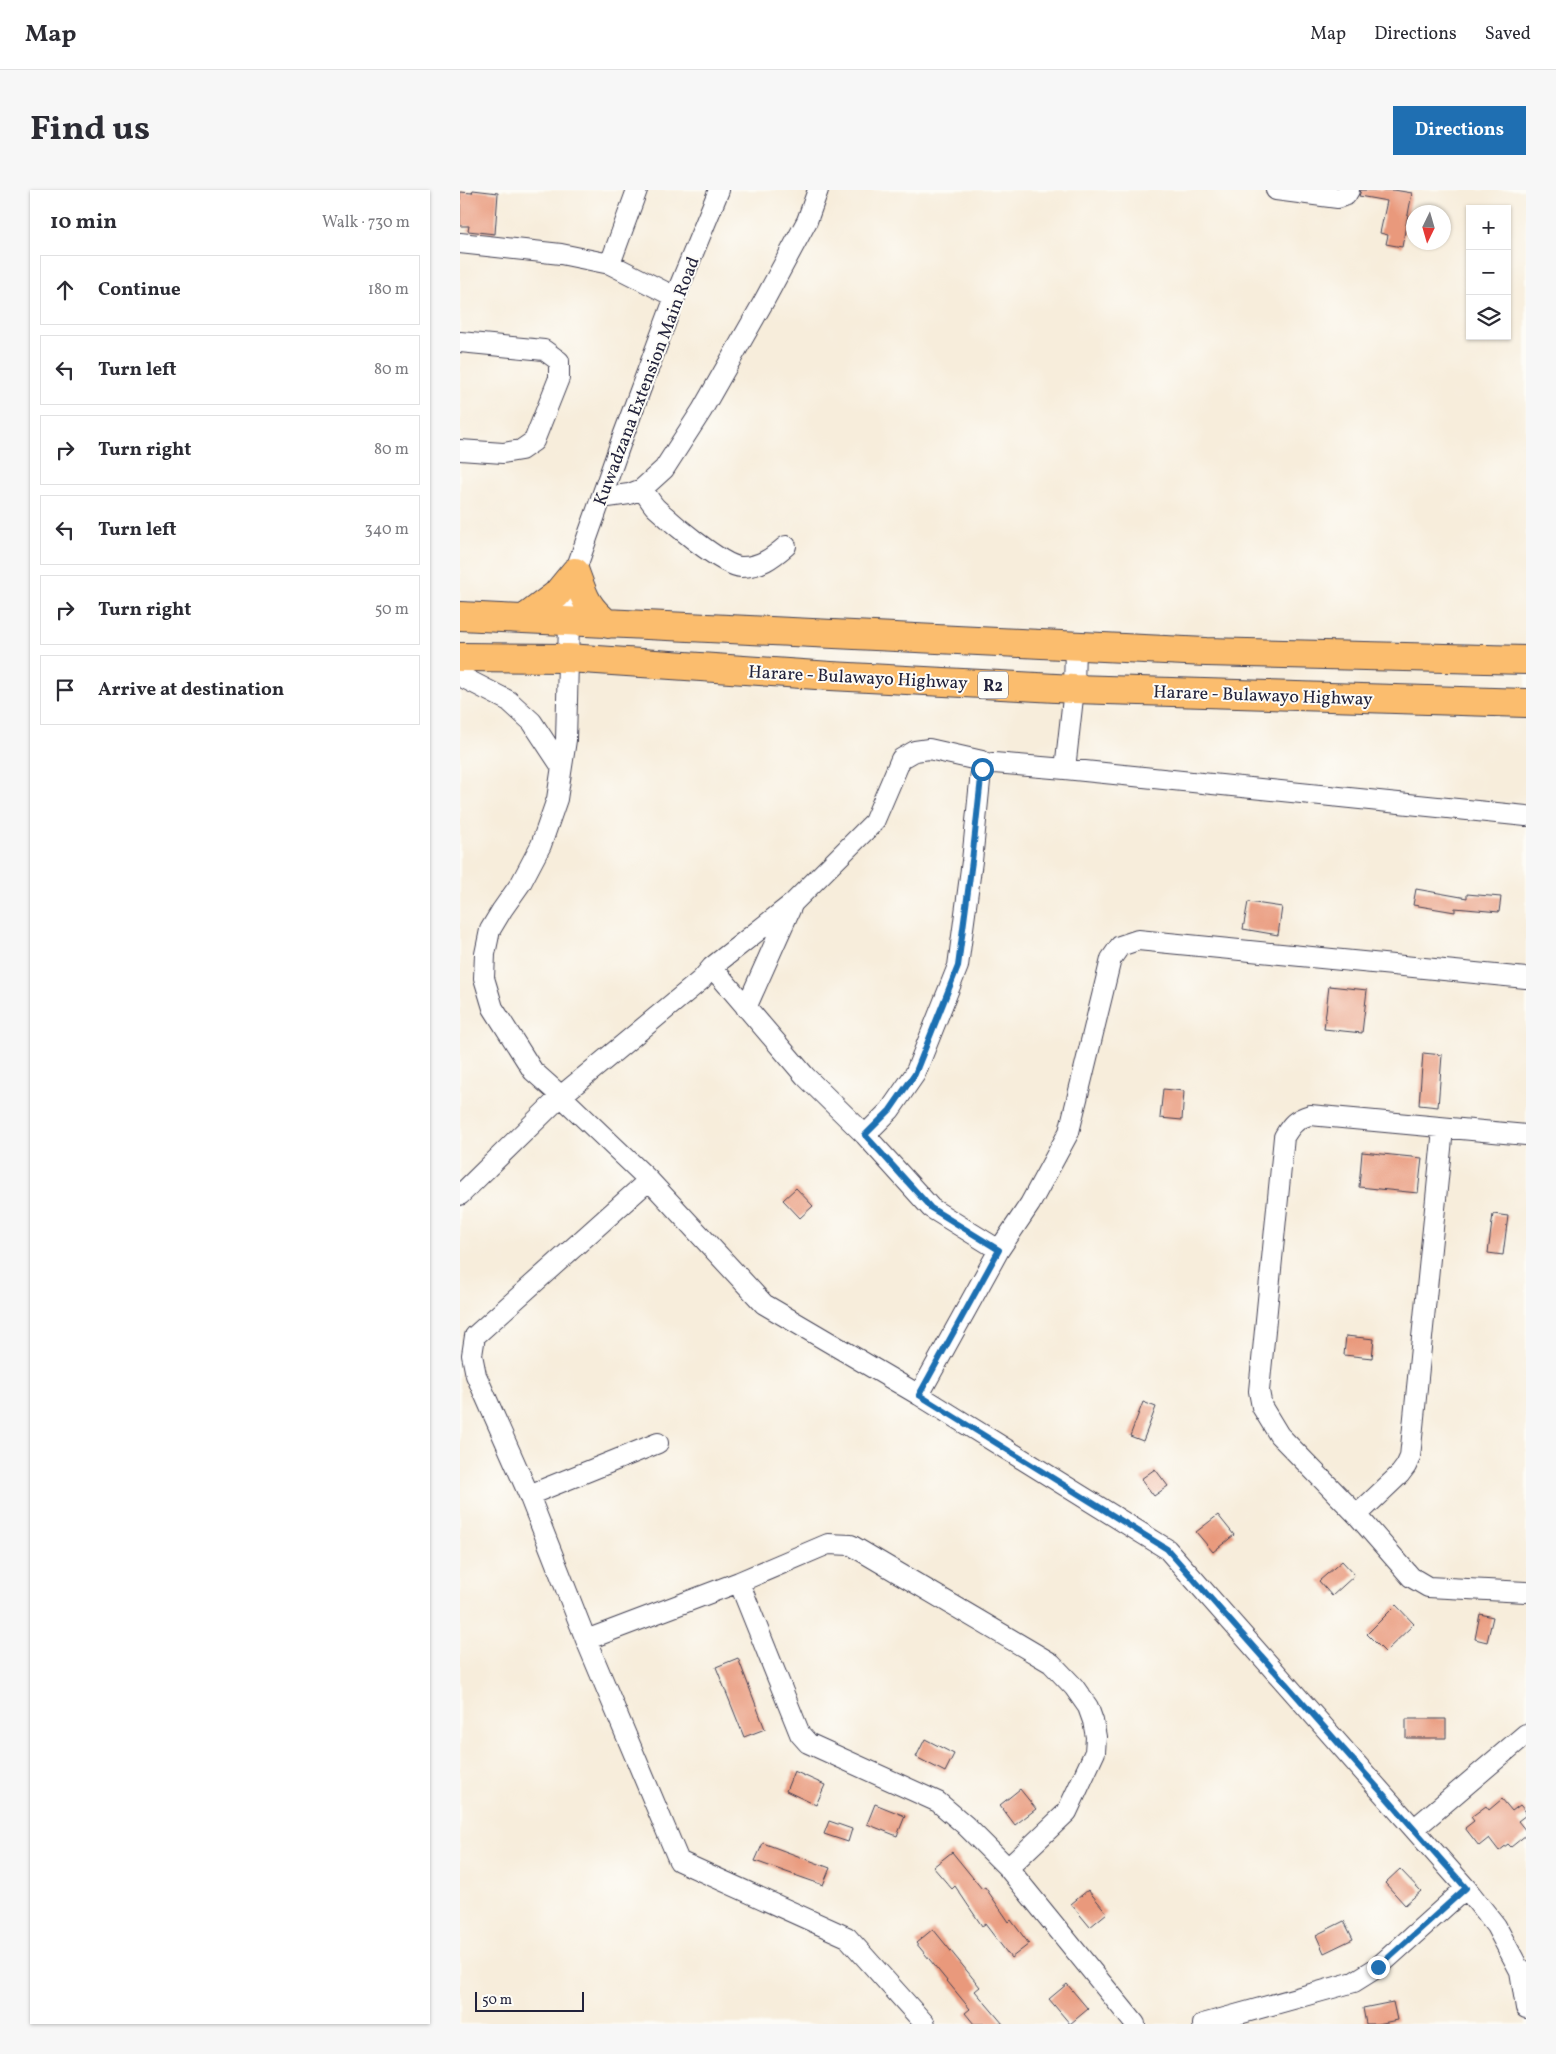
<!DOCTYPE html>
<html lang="en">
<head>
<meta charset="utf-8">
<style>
  body { margin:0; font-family:Vollkorn,serif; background:#f7f7f7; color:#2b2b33 }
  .controls { position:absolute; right:15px; top:15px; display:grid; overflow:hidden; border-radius:0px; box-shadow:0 1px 4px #0004 }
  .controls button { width:45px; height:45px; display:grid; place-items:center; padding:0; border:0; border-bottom:1px solid #e1e1e2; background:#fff; color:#2b2b33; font:25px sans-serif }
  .compass { position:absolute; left:946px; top:15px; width:45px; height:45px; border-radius:50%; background:#fff; box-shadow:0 1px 4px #0004; rotate:185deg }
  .scale { position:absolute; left:15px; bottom:12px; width:109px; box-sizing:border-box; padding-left:5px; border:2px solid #22223b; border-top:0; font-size:14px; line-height:18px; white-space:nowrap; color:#22223b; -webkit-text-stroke:4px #fdfcf7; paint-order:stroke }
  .stop { position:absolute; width:15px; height:15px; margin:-11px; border:4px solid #1f6fb2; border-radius:50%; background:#fff }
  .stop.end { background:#1f6fb2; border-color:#fff; box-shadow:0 1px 5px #0008 }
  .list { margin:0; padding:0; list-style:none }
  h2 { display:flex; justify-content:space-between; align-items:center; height:65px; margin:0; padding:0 20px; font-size:21px }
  h2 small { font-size:16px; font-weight:400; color:#7c7c81 }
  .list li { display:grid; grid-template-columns:32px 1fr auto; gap:15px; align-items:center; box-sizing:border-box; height:70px; margin:0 10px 10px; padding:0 10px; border:1px solid #e1e1e2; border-radius:0px }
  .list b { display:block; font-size:19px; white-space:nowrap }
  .list em { font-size:16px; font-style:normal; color:#7c7c81 }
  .icon { flex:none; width:28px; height:28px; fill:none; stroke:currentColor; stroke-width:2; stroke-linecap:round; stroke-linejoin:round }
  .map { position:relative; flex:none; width:1066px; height:1834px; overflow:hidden; border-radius:0px }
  header { display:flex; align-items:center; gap:30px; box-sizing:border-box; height:70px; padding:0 25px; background:#fff; border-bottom:1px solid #e1e1e2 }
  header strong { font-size:24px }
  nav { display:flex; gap:28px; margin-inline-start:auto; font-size:18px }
  .intro { display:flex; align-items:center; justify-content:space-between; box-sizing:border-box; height:120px; padding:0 30px }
  h1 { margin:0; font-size:35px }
  .button { padding:12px 22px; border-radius:0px; background:#1f6fb2; color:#fff; font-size:18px; font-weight:700 }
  main { display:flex; gap:30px; padding:0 30px }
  aside { flex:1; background:#fff; border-radius:0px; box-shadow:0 1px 4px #0004 }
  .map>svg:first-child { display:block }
  .building { fill:#e9997c }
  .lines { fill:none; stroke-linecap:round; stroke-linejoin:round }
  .minor-casing { stroke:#424053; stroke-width:22 }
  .highway-casing { stroke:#424053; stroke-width:30 }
  .minor { stroke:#fff; stroke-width:20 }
  .highway { stroke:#fbbd6e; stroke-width:28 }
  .route { stroke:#1f6fb2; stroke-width:6 }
  .labels { text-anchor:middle; stroke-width:4; stroke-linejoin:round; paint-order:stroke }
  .shield { fill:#fdfcf7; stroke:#646373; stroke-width:1 }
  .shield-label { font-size:16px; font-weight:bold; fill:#22223b }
  .street-label { font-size:18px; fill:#22223b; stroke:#fdfcf7 }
</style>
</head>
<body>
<header>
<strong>Map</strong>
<nav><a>Map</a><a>Directions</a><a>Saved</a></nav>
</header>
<div class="intro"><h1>Find us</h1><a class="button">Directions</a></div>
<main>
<aside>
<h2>10 min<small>Walk · 730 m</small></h2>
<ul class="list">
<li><svg class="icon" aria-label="ahead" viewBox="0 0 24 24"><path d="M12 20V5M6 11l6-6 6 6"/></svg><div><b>Continue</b></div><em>180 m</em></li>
<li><svg class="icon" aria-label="left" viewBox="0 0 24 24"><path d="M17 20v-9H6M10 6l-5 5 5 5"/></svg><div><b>Turn left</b></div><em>80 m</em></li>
<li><svg class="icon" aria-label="right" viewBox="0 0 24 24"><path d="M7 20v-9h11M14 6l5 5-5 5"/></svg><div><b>Turn right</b></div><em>80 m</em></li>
<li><svg class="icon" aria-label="left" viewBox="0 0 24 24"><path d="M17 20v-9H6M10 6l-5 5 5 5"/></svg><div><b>Turn left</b></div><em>340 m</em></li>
<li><svg class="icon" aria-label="right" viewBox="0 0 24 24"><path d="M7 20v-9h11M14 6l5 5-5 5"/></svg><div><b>Turn right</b></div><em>50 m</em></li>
<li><svg class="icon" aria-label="arrive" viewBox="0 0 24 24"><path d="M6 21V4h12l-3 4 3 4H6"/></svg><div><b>Arrive at destination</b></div></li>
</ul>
</aside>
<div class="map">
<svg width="1066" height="1834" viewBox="0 0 1066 1834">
  <rect width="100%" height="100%" fill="#fdfcf7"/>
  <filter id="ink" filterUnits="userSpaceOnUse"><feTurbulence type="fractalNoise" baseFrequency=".02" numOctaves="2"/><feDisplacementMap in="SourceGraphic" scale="10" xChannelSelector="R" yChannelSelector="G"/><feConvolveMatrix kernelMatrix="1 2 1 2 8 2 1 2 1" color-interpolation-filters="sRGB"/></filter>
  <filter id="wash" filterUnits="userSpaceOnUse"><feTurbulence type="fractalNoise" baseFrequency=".0096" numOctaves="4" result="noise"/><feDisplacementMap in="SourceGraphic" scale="20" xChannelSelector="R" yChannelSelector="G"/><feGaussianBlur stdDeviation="1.12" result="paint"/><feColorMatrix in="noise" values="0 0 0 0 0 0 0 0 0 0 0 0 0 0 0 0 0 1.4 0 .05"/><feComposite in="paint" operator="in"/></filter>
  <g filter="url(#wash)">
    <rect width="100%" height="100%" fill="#f7eddb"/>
    <g id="blocks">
      <path class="building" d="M13,0l25,3 -3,41 -27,-3 1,-5h-9v-34l12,1z
        M901,0h33l18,3 -10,54 -16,-3 2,-9 -8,-2 7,-32 -28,-5z
        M956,699l51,9v-4l34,3 -2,15 -44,-4v4l-42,-7z
        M788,712l34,5 -4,28 -35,-6z
        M869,796l38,4 -5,43 -38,-4z
        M963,863l19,2 -4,52 -19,-2z
        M703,899l21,2 -2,29 -22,-2z
        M902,962l60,6 -4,35 -59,-6z
        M336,998l17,18 -13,12 -17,-18z
        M1033,1024l15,2 -5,39 -15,-2z
        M886,1146l28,3 -2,19 -28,-3z
        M683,1212l13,5 -13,34 -13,-5z
        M695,1279l13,17 -14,10 -13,-17z
        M758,1325l16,20 -21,17 -17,-20z
        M882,1371l13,14 -23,21 -13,-15z
        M936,1415l18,19 -29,28 -18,-18z
        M1020,1424l13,3 -6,25 -12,-3z
        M278,1468l27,71 -21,8 -28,-70z
        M946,1529h40v19h-40z
        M465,1549l29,15 -9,18 -29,-15z
        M334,1581l31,14 -9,20 -30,-14z
        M560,1599l16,20 -21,16 -15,-20z
        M1042,1609l10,12 8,-6 6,7v3l-8,6 8,10v4l-15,12 -3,-3 -9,7 -10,-13 -10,8 -14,-18 9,-7 -3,-4 15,-11 3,4z
        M415,1614l30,12 -8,20 -30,-12z
        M369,1631l23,8 -4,13 -24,-8z
        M303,1653l67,25 -7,17 -68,-24z
        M492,1662l30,37 3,-2 24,35 2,-2 18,24 -18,14 -26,-34 -3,2 -27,-40 -3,3 -19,-22z
        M940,1679l21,22 -16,14 -20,-22z
        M628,1700l19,23 -17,14 -19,-23z
        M884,1731l9,18 -29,14 -8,-18z
        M473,1739l47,58 -5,4 28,33h-29l-9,-11 5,-4 -54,-66z
        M607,1794l21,25 -18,15 -21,-25z
        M933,1812l4,18 -19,4h-12l-3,-16z"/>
    </g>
  </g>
  <g filter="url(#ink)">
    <use href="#blocks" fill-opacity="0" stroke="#424053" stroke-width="1"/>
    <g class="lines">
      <g class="minor-casing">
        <path id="minor" d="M816,0l62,8 8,-3 3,-5
          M0,53l101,11 49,10 65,33
          M150,74l27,-74
          M0,152l84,8 15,11v17l-25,63 -13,9 -18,3 -43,-3
          M182,299c5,6 9,14 14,19 15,14 66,58 85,59 19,0 31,-9 45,-21
          M141,308l28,-4 13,-5 22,-20 38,-59 62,-109 43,-80 11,-31
          M0,486l49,25 23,21 29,44
          M605,579l9,-80 1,-43
          M1066,626l-461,-47 -71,-6 -8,1 -4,-3 -53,-12 -14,2 -14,8 -27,63 -81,81 -81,64 -11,13 -140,116 88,84 115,124 155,91 248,154 299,339 30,38 24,45h6
          M252,777l93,109 60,59 66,73 68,42
          M286,818l46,-103
          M405,945l25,-25 25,-36 43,-108 14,-105 10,-100
          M1066,945l-216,-20c-14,4 -19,10 -26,22l-25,254 3,16 17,28 78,80 54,62 17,10 98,5
          M189,990l-174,156 -3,19 4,20 53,120 57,145 93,221 168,76 78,87
          M0,1005l101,-99 -28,-25 -40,-63 -9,-30 1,-24 5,-24 12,-20 19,-27 20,-38 16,-46 9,-59 3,-118 6,-50 47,-133 53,-142 44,-107
          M459,1205l80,-145 31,-46 39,-72 42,-173 9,-13 18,-6 388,38
          M69,1305l129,-52
          M897,1325l43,-41 6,-8 4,-9 33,-328
          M279,1392l61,152 8,9 130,59 27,23 43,43 127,156
          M126,1450l153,-58 89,-38 23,1 200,118 23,24 14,20 5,14 3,16 -1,15 -28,60 -59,56
          M954,1639l112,-95
          M1060,1781l6,37
          M743,1834l151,-42 24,-15 88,-79"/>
      </g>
      <g class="highway-casing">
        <path id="highway" d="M115,382c9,25 12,36 33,52
          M0,426l746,36 320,8
          M64,429l32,-24 19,-23
          M0,467l108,1 263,18 243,13 452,14"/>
      </g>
      <use href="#minor" class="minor"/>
      <use href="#highway" class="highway"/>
    </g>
  </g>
  <g class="lines" filter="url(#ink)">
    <path class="route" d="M522,579l-10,92 -14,105 -43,108 -25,36 -25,25 66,73 68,42 -80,145 248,154 299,339 -88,79"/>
  </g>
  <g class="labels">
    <rect class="shield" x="518" y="481.5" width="30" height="27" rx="4"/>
    <g class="shield-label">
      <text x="533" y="501">R2</text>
    </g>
    <g class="street-label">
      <text transform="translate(186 191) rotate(-69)" y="6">Kuwadzana Extension Main Road</text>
      <text transform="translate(398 487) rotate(3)" y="6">Harare - Bulawayo Highway</text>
      <text transform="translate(803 505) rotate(2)" y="6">Harare - Bulawayo Highway</text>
    </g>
  </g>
</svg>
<div class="controls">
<button>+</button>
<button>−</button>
<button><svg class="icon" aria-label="layers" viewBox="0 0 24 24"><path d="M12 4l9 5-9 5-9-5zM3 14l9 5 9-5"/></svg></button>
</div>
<svg class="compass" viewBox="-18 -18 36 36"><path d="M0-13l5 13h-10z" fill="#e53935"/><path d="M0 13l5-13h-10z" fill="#7c7c81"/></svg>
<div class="scale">50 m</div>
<div class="stop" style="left:522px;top:579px"></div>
<div class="stop end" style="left:918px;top:1777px"></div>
</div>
</main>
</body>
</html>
